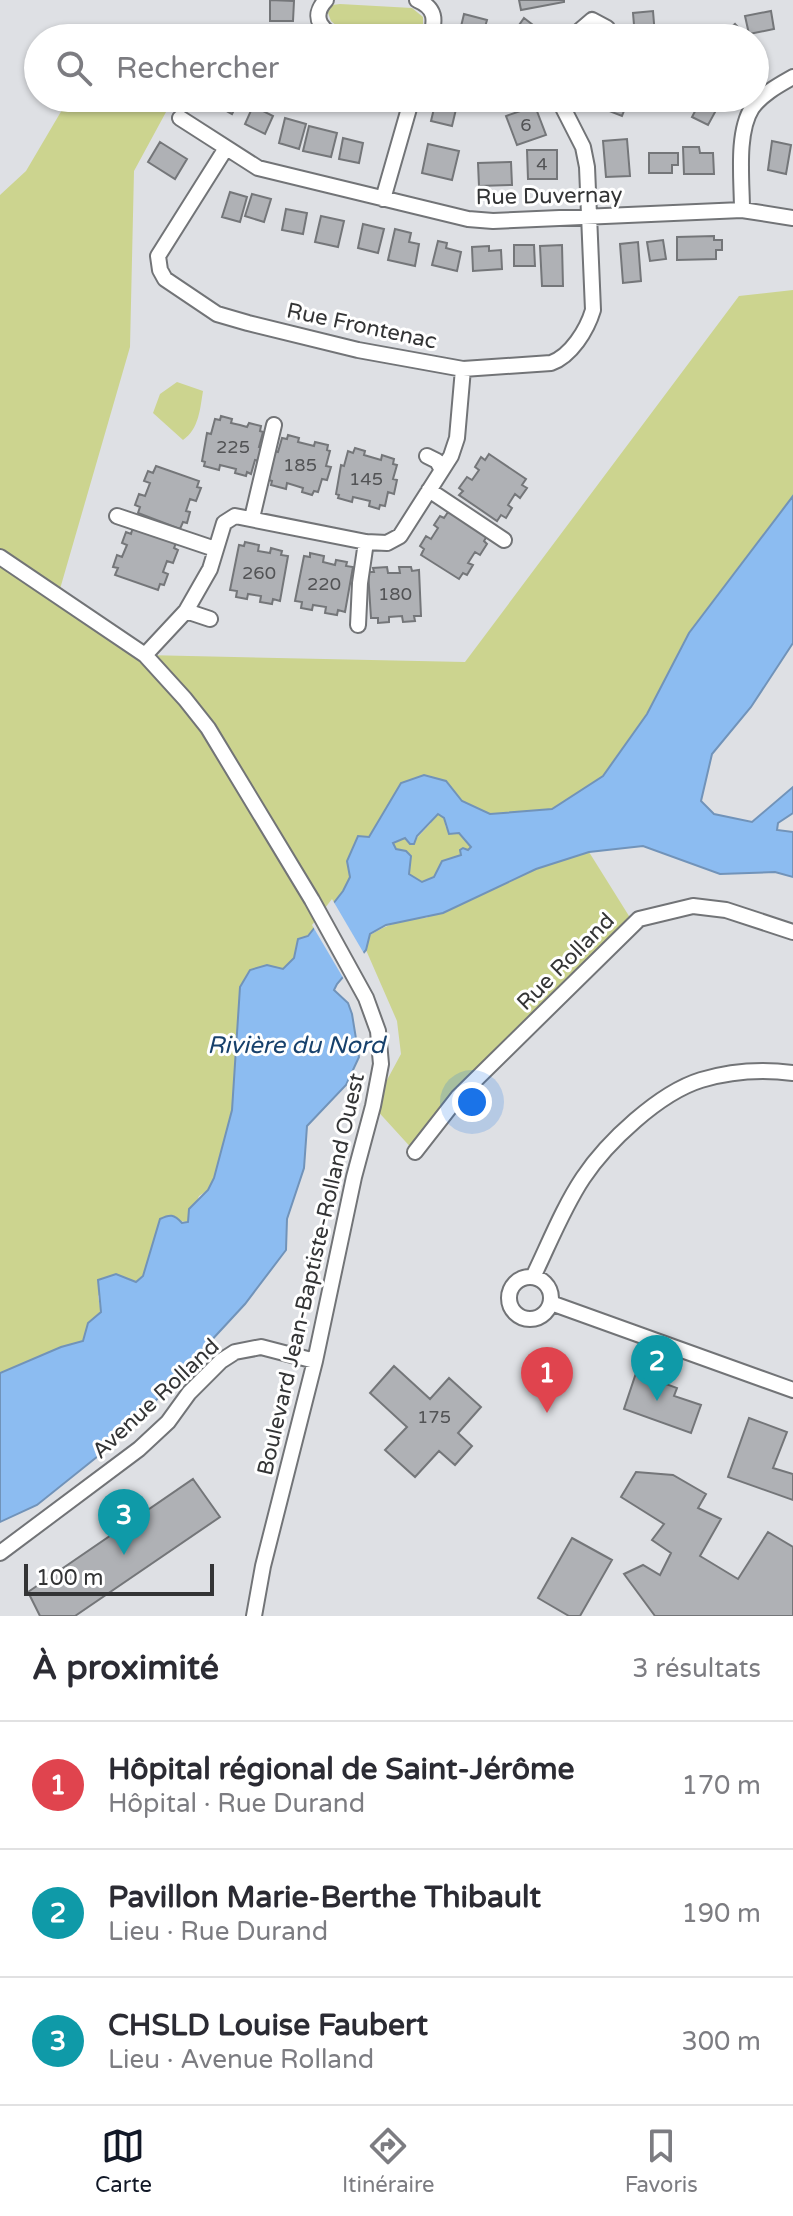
<!DOCTYPE html>
<html lang="fr">
<head>
<meta charset="utf-8">
<style>
  body { margin:0; font-family:"Varela Round",sans-serif; background:#f7f7f7; color:#2b2b33 }
  .scale { position:absolute; left:24px; bottom:20px; width:190px; box-sizing:border-box; padding-left:8px; border:4px solid #333435; border-top:0; font-size:22px; line-height:28px; white-space:nowrap; color:#333435; -webkit-text-stroke:6px #fff; paint-order:stroke }
  .you { position:absolute; left:472px; top:1102px; width:28px; height:28px; margin:-20px; border:6px solid #fff; border-radius:50%; background:#1a73e8; box-shadow:0 0 0 12px #1a73e833 }
  .badge { display:grid; place-items:center; width:52px; height:52px; border-radius:50%; background:#111827; color:#fff; font-size:26px; font-weight:700 }
  .pin { position:absolute; translate:-50% -66px; filter:drop-shadow(0 2px 4px #0008) }
  .pin::after { content:''; position:absolute; top:42px; width:28px; height:24px; background:inherit; clip-path:polygon(0 0,100% 0,50% 100%) }
  .list { margin:0; padding:0; list-style:none }
  h2 { display:flex; justify-content:space-between; align-items:center; height:104px; margin:0; padding:0 32px; font-size:34px }
  h2 small { font-size:26px; font-weight:400; color:#7c7c81 }
  .list li { display:grid; grid-template-columns:52px 1fr auto; gap:24px; align-items:center; box-sizing:border-box; height:128px; padding:0 32px; border-top:2px solid #e1e1e2 }
  .list b { display:block; font-size:30px; white-space:nowrap }
  .list p { margin:0; font-size:26px; white-space:nowrap; color:#7c7c81 }
  .list em { font-size:26px; font-style:normal; color:#7c7c81 }
  .icon { flex:none; width:44px; height:44px; fill:none; stroke:currentColor; stroke-width:2; stroke-linecap:round; stroke-linejoin:round }
  .map { position:relative; flex:none; width:793px; height:1616px; overflow:hidden }
  .search { position:absolute; background:#fff; box-shadow:0 2px 6px #0004; left:24px; right:24px; top:24px; height:88px; display:flex; align-items:center; gap:20px; box-sizing:border-box; padding:0 28px; border-radius:44px; color:#7c7c81; font-size:30px }
  .sheet { height:488px; background:#fff }
  nav { display:flex; justify-content:space-around; align-items:center; box-sizing:border-box; height:112px; border-top:2px solid #e1e1e2; background:#fff; font-size:22px; color:#7c7c81 }
  nav a { display:grid; justify-items:center; gap:4px }
  nav .on { color:#111827 }
  .map>svg:first-child { display:block }
  .green { fill:#ccd48f }
  .water { fill:#8cbcf1; stroke:#7193b9; stroke-width:2; fill-rule:evenodd }
  .pier { fill:#dee0e4 }
  .building { fill:#afb1b5; stroke:#747679; stroke-width:2 }
  .lines { fill:none; stroke-linecap:round; stroke-linejoin:round }
  .minor-casing { stroke:#727477; stroke-width:18 }
  .minor { stroke:#fff; stroke-width:14 }
  .labels { text-anchor:middle; stroke-width:6; stroke-linejoin:round; paint-order:stroke }
  .number-label { font-size:18px; fill:#525355 }
  .street-label { font-size:22px; fill:#333435; stroke:#fff }
  .water-label { font-size:24px; font-style:italic; fill:#17416c; stroke:#fff }
</style>
</head>
<body>
<div class="map">
<svg width="793" height="1616" viewBox="0 0 793 1616">
  <rect width="100%" height="100%" fill="#dee0e4"/>
  <path class="green" d="M340,4l72,4 11,9v15l-6,6h-24l-55,-11 -7,-6 -3,-8 4,-8z
    M69,98h87l16,3 -38,70 -4,176 -70,242 85,66 320,7 274,-366 54,-6v206l-104,137 -42,81 -44,62 -51,33 -62,5 -28,-13 -16,-20 -45,2 -32,54 -22,24 3,16 -7,14 -46,58 -3,9 -11,11 -16,-4 -27,22 -8,123 -18,68 -6,12 -9,6 -11,26 -28,-3 -16,57 -8,6 -20,-8 -18,22 3,16 -13,11 -5,18 -22,6 -61,26v-1178l26,-24z
    M177,382l26,9c-3,18 -4,38 -20,49l-30,-27 7,-19z
    M438,814l6,4 2,10 19,9 6,10 -3,3 -2,-1 -5,6 -19,6 -8,16 -12,5 -13,-8 -3,-23 -10,-2 -3,-6 7,-5 15,2 16,-17v-4z
    M589,852l45,72 -219,228 -42,-46 28,-52 -4,-33 -31,-71 4,-15c18,-11 35,-16 56,-17l110,-49z"/>
  <path class="water" d="M793,496v147l-42,64 -39,47 -11,47 13,13 38,8 41,-35v26l-15,10 -1,7 16,2v45l-18,-5 -55,2 -77,-28 -54,6 -53,17 -93,44 -57,12 -16,9 -4,16 -29,34 -3,6 14,13 4,11 7,43 -13,28 -39,41 -3,42 -17,51 -1,31 -41,54 -122,132 -86,69 -37,17v-149l61,-26 22,-6 5,-18 13,-11 -3,-32 18,-6 20,8 7,-6 17,-57c10,-5 14,-5 22,4l6,-1 1,-13 19,-19 6,-12 18,-68 8,-123 10,-17 17,-5 16,4 11,-11 4,-19 10,-3 35,-45 7,-14 -3,-16 11,-25 11,1 32,-54 23,-8 22,6 16,20 28,13 62,-5 51,-33 44,-62 42,-81zM438,814l6,4 5,16 10,-1 12,14 -3,3 -5,-2 -3,2 1,5 -19,6 -8,16 -12,5 -13,-8 2,-18 -5,-5 -10,-2 -3,-6 12,-5 5,6h4l3,-8z"/>
  <path class="pier" d="M332,899l34,58 -21,24 -33,-56z"/>
  <path class="building" d="M270,0l24,1 -1,20h-23z
    M519,0h45v2l-43,8z
    M653,11l2,25 -20,1 -2,-24z
    M771,11l3,18 -25,5 -4,-18z
    M464,14l23,6 -5,18 -23,-3z
    M524,18l22,17 -2,3h-34z
    M735,24l12,13 -28,1z
    M220,98h20l-8,16 -16,-9z
    M603,98h26l-7,18 -23,-9z
    M702,98h8l10,5 -12,22 -16,-8z
    M436,100l21,5 -5,21 -21,-5z
    M253,106l20,10 -8,18 -20,-10z
    M535,106l11,29 -29,10 -11,-29z
    M285,118l21,6 -7,25 -20,-6z
    M309,126l28,7 -6,24 -28,-6z
    M343,138l20,5 -4,20 -20,-4z
    M627,139l3,37 -24,1 -3,-36z
    M772,141l19,4 -5,29 -18,-4z
    M160,142l27,17 -12,20 -27,-17z
    M428,144l31,7 -7,29 -30,-7z
    M683,147h16l1,6h13l1,21h-30z
    M527,150h30v29h-29z
    M649,153h29v12h-6v8h-23z
    M511,162l1,23 -33,1 -1,-23z
    M230,192l17,5 -7,25 -18,-5z
    M252,194l19,5 -7,23 -19,-6z
    M286,209l21,4 -4,21 -21,-4z
    M321,216l23,5 -6,26 -23,-5z
    M363,224l21,5 -6,24 -20,-5z
    M395,229l16,4 -2,9 10,2 -4,22 -27,-6z
    M714,236v4h8v10h-6v9l-39,1v-23z
    M663,240l3,19 -16,2 -3,-19z
    M438,241l9,2 -1,5 15,4 -4,19 -25,-6z
    M638,242l3,39 -18,2 -3,-39z
    M514,245h20l1,21h-21z
    M562,245l1,41h-21l-2,-40z
    M489,246v5l12,-1 1,19 -29,2 -1,-24z
    M221,416l11,3 -1,4 9,2 7,2 2,-4 12,3 -1,5 3,1 -4,15 5,1 -4,13 -5,-1 -4,14 -4,-2 -1,4 -11,-3 1,-4 -16,-4 -1,5 -15,-4 1,-4 -3,-1 5,-28 4,1 4,-15 5,1z
    M288,435l11,3 -1,4 16,4 1,-4 13,3 -1,5 3,1 -4,15 5,1 -4,13 -5,-1 -4,13 -4,-1 -2,4 -10,-3 1,-4 -16,-5 -1,6 -15,-4 1,-4 -3,-1 5,-29 4,1 4,-14 5,1z
    M355,448l10,3 -1,4 17,5 1,-5 12,4 -1,5 4,1 -4,14 4,1 -3,14 -6,-2 -3,14 -5,-1 -1,4 -10,-3 1,-5 -17,-4 -1,5 -14,-4 1,-3 -3,-1 5,-29 3,1 4,-15 5,2z
    M489,454l37,25 -4,6 5,3 -7,10 -5,-4 -7,11 4,3 -6,10 -5,-3 -4,6 -38,-26 4,-4 -4,-3 8,-11 5,3 7,-10 -4,-3 6,-10 4,3z
    M156,466l43,15 -2,6 4,1 -5,13 -6,-2 -4,12 4,1 -3,11 -4,-1 -3,7 -42,-16 2,-6 -5,-2 4,-11 6,2 5,-13 -6,-2 4,-10 5,2z
    M448,512l39,24 -3,5 3,3 -7,11 -5,-3 -7,11 5,2 -6,10 -4,-2 -4,6 -38,-24 3,-6 -4,-3 6,-10 5,3 7,-11 -4,-3 6,-9 4,2z
    M133,527l43,16 -2,5 4,2 -5,13 -6,-2 -4,11 5,2 -4,11 -4,-1 -2,6 -43,-15 3,-7 -5,-1 4,-12 5,2 5,-12 -5,-2 4,-11 5,2z
    M245,542l14,3 -1,6 12,2 1,-5 11,3 -1,4 7,1 -8,45 -7,-2 -1,5 -12,-2 1,-6 -13,-2 -1,5 -11,-2 1,-6 -7,-1 9,-45 5,1z
    M310,553l14,3 -1,6 12,3 1,-5 11,2 -1,4 7,1 -8,45 -7,-2 -1,5 -12,-2 1,-6 -13,-2 -1,5 -11,-2 1,-6 -7,-1 9,-45 6,1z
    M387,567l1,6h12l-1,-6h12l1,4 7,-1 2,46h-7l1,5 -12,1 -1,-6 -13,1v5l-11,1v-5h-7l-3,-46h6l-1,-4z
    M394,1366l36,33 19,-21 32,29 -23,26 14,13 -17,19 -16,-14 -24,26 -30,-27 22,-23 -37,-34z
    M636,1373l41,15 -3,8 27,9 -10,28 -67,-24z
    M749,1418l38,14 -14,36 20,6v26l-65,-23z
    M636,1472l37,3 33,19 -8,14 23,11 -21,37 38,23 30,-47 25,15v69h-138l-31,-42 19,-9 17,10 11,-22 -19,-13 12,-16 -43,-27z
    M193,1479l27,38 -145,99h-35l-12,-24z
    M572,1538l40,22 -32,56h-11l-31,-18z"/>
  <g class="lines">
    <g class="minor-casing">
      <path id="minor" d="M326,0c-17,18 -3,33 16,38
        M417,0c19,8 19,20 13,38
        M576,38l2,-6 14,-12 15,8 2,10
        M180,118l78,50 210,51 25,2 249,-11 51,8
        M226,148l-68,108 2,14 5,9 52,35 31,9 110,27 105,19 88,-6c20,-7 36,-33 42,-53l-6,-143 -4,-20 -25,-49
        M383,199l29,-101
        M742,210c0,-29 -6,-77 10,-102 10,-14 27,-23 41,-31
        M427,456l10,5 5,9
        M429,490l75,50
        M117,516l98,33
        M252,518l22,-93
        M0,557l145,98 40,44 23,29 104,172 54,98 12,33 3,33 -8,42 -19,71 -39,184 -52,205 -9,50
        M186,611l24,8
        M358,625l2,-42 6,-41
        M145,655l41,-44 24,-42 14,-46 11,-7 131,26 21,1 13,-7 51,-80 6,-18 6,-69
        M415,1152l43,-55 181,-178 54,-13 33,4 67,22
        M509 1298a21 21 0 1 1 42 0a21 21 0 1 1-42 0Z
        M533,1277c16,-33 30,-69 50,-99 24,-36 76,-85 118,-98 30,-9 61,-11 92,-7
        M551,1303l242,87
        M0,1553l139,-104 29,-27 21,-29 32,-32 14,-9 26,-5 54,14"/>
    </g>
    <use href="#minor" class="minor"/>
  </g>
  <g class="labels">
    <g class="number-label">
      <text x="526" y="131">6</text>
      <text x="542" y="170">4</text>
      <text x="233" y="453">225</text>
      <text x="300" y="471">185</text>
      <text x="366" y="485">145</text>
      <text x="259" y="579">260</text>
      <text x="324" y="590">220</text>
      <text x="395" y="600">180</text>
      <text x="434" y="1423">175</text>
    </g>
    <g class="street-label">
      <text transform="translate(549 195) rotate(-1)" y="8">Rue Duvernay</text>
      <text transform="translate(362 325) rotate(12)" y="8">Rue Frontenac</text>
      <text transform="translate(565 961) rotate(-45)" y="8">Rue Rolland</text>
      <text transform="translate(310 1274) rotate(-77)" y="8">Boulevard Jean-Baptiste-Rolland Ouest</text>
      <text transform="translate(155 1398) rotate(-43)" y="8">Avenue Rolland</text>
    </g>
    <g class="water-label">
      <text x="296" y="1053">Rivière du Nord</text>
    </g>
  </g>
</svg>
<div class="scale">100 m</div>
<div class="you"></div>
<div class="pin badge" style="left:547px;top:1413px;background:#e0444e">1</div>
<div class="pin badge" style="left:657px;top:1401px;background:#0f9aa8">2</div>
<div class="pin badge" style="left:124px;top:1555px;background:#0f9aa8">3</div>
<div class="search"><svg class="icon" aria-label="search" viewBox="0 0 24 24"><circle cx="10" cy="10" r="6"/><path d="M15 15l6 6"/></svg>Rechercher</div>
</div>
<section class="sheet">
<h2>À proximité<small>3 résultats</small></h2>
<ul class="list">
<li><span class="badge" style="background:#e0444e">1</span><div><b>Hôpital régional de Saint-Jérôme</b><p>Hôpital · Rue Durand</p></div><em>170 m</em></li>
<li><span class="badge" style="background:#0f9aa8">2</span><div><b>Pavillon Marie-Berthe Thibault</b><p>Lieu · Rue Durand</p></div><em>190 m</em></li>
<li><span class="badge" style="background:#0f9aa8">3</span><div><b>CHSLD Louise Faubert</b><p>Lieu · Avenue Rolland</p></div><em>300 m</em></li>
</ul>
</section>
<nav>
<a class="on"><svg class="icon" aria-label="map" viewBox="0 0 24 24"><path d="M3 6l6-2 6 2 6-2v14l-6 2-6-2-6 2zM9 4v14M15 6v14"/></svg>Carte</a>
<a><svg class="icon" aria-label="directions" viewBox="0 0 24 24"><path d="M12 3l9 9-9 9-9-9zM9 14v-3h6M13 9l2 2-2 2"/></svg>Itinéraire</a>
<a><svg class="icon" aria-label="saved" viewBox="0 0 24 24"><path d="M7 4h10v16l-5-4-5 4z"/></svg>Favoris</a>
</nav>
</body>
</html>
